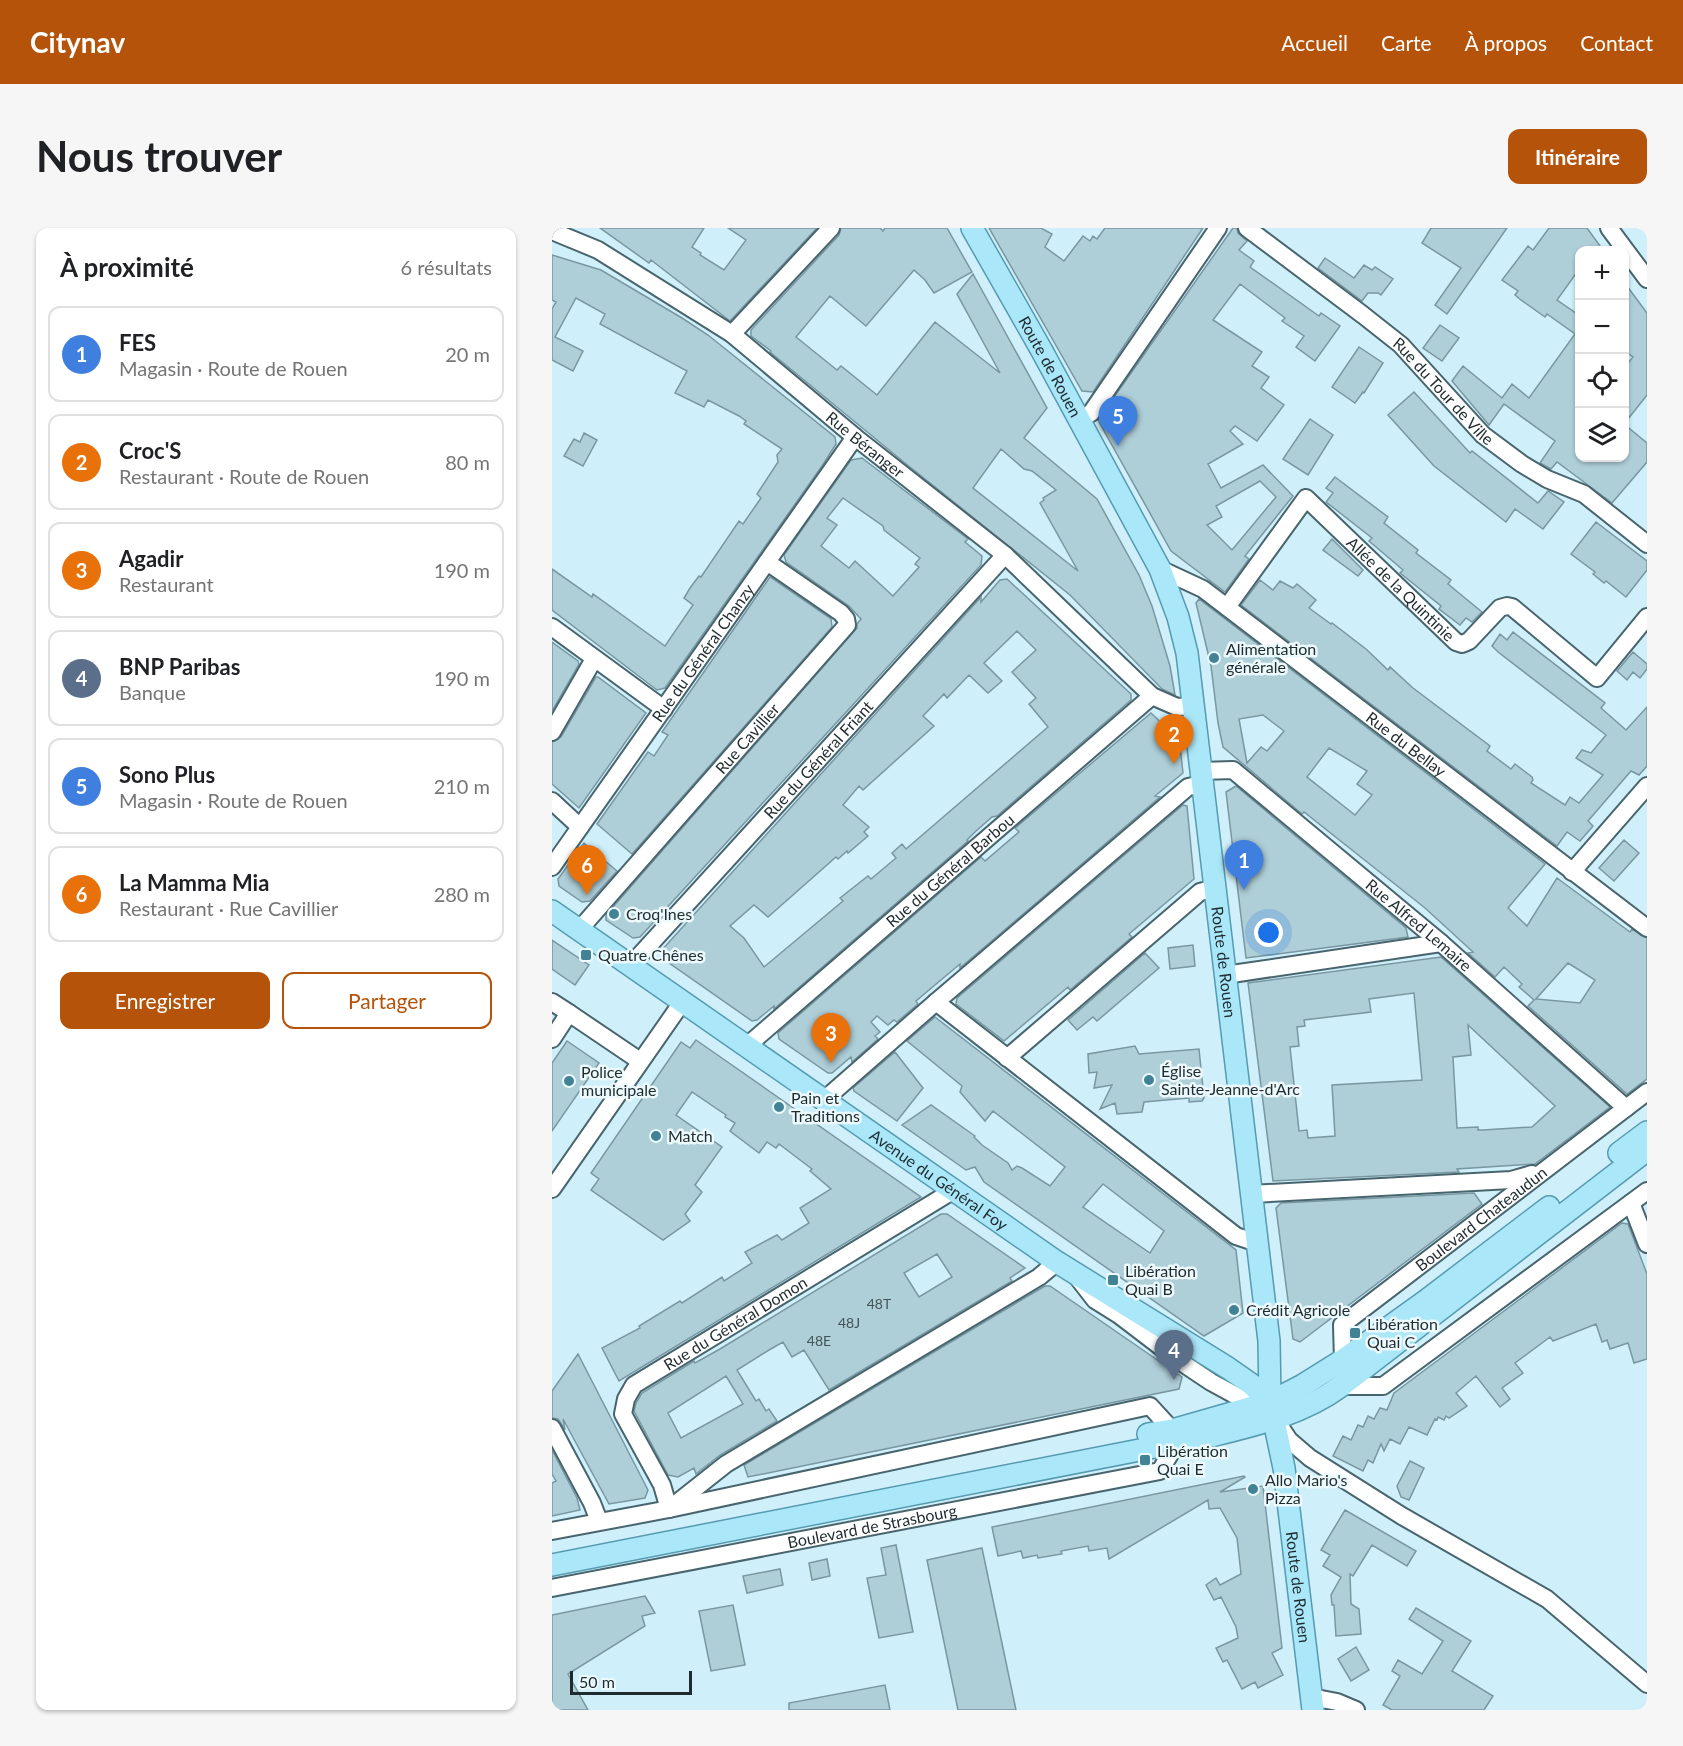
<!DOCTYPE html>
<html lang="fr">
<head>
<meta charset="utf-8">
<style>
  body { margin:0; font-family:Lato,sans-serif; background:#f6f6f6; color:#202124 }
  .controls { position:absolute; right:18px; top:18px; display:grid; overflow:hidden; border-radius:12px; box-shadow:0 2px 4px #0004 }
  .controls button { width:54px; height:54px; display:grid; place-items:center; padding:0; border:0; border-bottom:2px solid #e0e0e0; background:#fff; color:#202124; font:30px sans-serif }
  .scale { position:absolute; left:18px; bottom:15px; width:122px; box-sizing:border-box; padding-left:6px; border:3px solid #1f2b2f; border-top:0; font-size:16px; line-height:21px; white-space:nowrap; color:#1f2b2f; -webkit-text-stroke:4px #ecf9fd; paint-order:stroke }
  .you { position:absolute; left:717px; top:705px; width:21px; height:21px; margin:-15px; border:4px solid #fff; border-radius:50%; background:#1a73e8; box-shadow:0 0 0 9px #1a73e833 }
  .badge { display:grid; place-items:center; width:39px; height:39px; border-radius:50%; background:#b45309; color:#fff; font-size:20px; font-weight:700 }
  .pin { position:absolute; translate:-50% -50px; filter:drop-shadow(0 2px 3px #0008) }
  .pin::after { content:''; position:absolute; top:32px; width:21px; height:18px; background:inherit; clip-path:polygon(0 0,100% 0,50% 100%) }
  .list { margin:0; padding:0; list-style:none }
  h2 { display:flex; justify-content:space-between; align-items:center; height:78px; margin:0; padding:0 24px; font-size:26px }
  h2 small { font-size:20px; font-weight:400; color:#757577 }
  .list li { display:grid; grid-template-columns:39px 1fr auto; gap:18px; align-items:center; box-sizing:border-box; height:96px; margin:0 12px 12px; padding:0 12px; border:2px solid #e0e0e0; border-radius:12px }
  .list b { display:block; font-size:22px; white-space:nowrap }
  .list p { margin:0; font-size:20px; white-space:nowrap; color:#757577 }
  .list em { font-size:20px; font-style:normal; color:#757577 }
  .actions { display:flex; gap:12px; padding:18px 24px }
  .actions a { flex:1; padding:14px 0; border:2px solid #b45309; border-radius:12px; text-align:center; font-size:21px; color:#b45309 }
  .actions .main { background:#b45309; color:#fff }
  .icon { flex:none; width:33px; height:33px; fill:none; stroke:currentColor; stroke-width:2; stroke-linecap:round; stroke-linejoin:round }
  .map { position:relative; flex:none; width:1095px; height:1482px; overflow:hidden; border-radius:12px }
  header { display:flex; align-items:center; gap:36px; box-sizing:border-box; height:84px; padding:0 30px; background:#b45309; color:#fff }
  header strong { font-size:28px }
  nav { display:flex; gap:33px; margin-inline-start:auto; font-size:21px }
  .intro { display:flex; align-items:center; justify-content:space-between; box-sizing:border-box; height:144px; padding:0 36px }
  h1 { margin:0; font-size:42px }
  .button { padding:15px 27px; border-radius:12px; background:#b45309; color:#fff; font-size:21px; font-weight:700 }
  main { display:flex; gap:36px; padding:0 36px }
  aside { flex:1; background:#fff; border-radius:12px; box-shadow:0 2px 4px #0004 }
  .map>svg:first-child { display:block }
  .building { fill:#aeced8; stroke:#7997a1; stroke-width:1.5; fill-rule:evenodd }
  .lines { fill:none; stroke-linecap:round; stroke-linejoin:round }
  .minor-casing { stroke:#48656e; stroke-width:20 }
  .major-casing { stroke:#559bb0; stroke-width:24 }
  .minor { stroke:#fff; stroke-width:16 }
  .major { stroke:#aae7f9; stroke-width:21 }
  .poi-dot { fill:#418295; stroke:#ecf9fd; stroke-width:2 }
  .labels { text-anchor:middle; stroke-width:5; stroke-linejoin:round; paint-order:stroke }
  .number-label { font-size:14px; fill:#435459 }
  .street-label { font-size:16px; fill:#1f2b2f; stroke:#ecf9fd }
  .poi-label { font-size:16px; fill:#1f2b2f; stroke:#ecf9fd; text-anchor:start }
</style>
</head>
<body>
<header>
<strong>Citynav</strong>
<nav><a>Accueil</a><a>Carte</a><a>À propos</a><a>Contact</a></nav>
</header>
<div class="intro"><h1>Nous trouver</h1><a class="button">Itinéraire</a></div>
<main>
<aside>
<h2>À proximité<small>6 résultats</small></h2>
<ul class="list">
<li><span class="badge" style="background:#3f7fe0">1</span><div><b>FES</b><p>Magasin · Route de Rouen</p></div><em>20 m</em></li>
<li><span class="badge" style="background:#e8710a">2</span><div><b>Croc'S</b><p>Restaurant · Route de Rouen</p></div><em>80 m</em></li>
<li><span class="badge" style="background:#e8710a">3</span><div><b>Agadir</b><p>Restaurant</p></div><em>190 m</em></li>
<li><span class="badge" style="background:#5c6f8a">4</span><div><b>BNP Paribas</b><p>Banque</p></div><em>190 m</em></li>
<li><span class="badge" style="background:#3f7fe0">5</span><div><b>Sono Plus</b><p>Magasin · Route de Rouen</p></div><em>210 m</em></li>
<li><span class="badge" style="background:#e8710a">6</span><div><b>La Mamma Mia</b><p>Restaurant · Rue Cavillier</p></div><em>280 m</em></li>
</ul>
<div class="actions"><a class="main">Enregistrer</a><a>Partager</a></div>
</aside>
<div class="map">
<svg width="1095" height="1482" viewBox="0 0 1095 1482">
  <rect width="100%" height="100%" fill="#cfeffa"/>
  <path class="building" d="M48,0h104l-12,19 9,6 -1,2 24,15 22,-30 -18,-12h89l-87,93 -79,-61 -2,3z
    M289,0h39l3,3 2,-3h62l25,44 -38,21 -9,-13 -11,-10 -48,56 -36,-30 -34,41 41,33 4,-4 36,29 58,-73 65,51 -43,-79 16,-20 74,134 -23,30 73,61 42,76 13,31 18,60 5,29 -13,-6 -92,-94 -165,-132 -135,-111 1,-1 -20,-15v-6l88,-95zM449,221l23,20 8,2 24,19 -13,8 1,2 -4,3 38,68 -105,-83z
    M437,0h52l11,6 -7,13 19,14 19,-25 7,5 3,-5 4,3 8,-11h98l-110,164 -11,-1z
    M681,0h4l1,5 9,8 -8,9 15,11 -4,6 69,49 2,-3 19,13 -25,35 -19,-14 8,-11 -22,-15 3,-3 -45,-34 -27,36 49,32 -10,14 17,11 -8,11 23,17 -27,36 -22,-15 -5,5 13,13 -35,20 13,24 42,-23 30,31 -48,60 4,3 -24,33 -54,-41 -73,-131zM708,253l16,16 -44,53 -25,-25 15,-8 -6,-11z
    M879,0h76l-60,86 -12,-9 26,-37 -39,-25z
    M997,0h38l16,22h-23v18l-23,32 23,16v142h44v-34l23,19v19l-35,41 -55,-41 -6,7 -11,-6 15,-22 -51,-37 -15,21 -37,-44 11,-15 39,32 10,-14 17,14 46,-64 -28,-20 -2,3 -24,-17 -6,-5 3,-4 -16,-11 26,-34 5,4z
    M0,27l49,15 81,48 26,17 127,102 1,7 -14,22 -157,222 -8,2 -105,-80v-41l40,28 1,-3 72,52 28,-41 -9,-7 6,-10 9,-12 2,1 38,-56 4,3 18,-26 -4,-4 21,-32 -1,-7 5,-6 -38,-25 2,-3 -7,-5 -31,-16 -4,7 -29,-14 12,-22 -87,-47 5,-10 -29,-16 -21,39 28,14 -10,20 -21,-11v-51l4,-7 -4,-2z
    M773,30l29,20 10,-13 8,5 3,-3 18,12 -12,16 -3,-2h-10l-6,8 -44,-33z
    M1072,54l23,31v82l-23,29v-56l9,-11 -9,-6z
    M888,97l19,13 -17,23 -19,-13z
    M807,119l24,16 -19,30 -1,-1 -8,11 -23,-16z
    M862,164l56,61 2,-2 66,52 10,-12 16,11 -21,27 -28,-20 -9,13 -72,-56 -46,-51z
    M758,191l23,16 -25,40 -25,-16z
    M32,205l13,7 -14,26 -19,-10 10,-17 6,3z
    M310,230l106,81 -3,3 17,14 -1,9 -341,372 -7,1 -27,-18v-5l251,-287v-4l4,-5 -12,-13 -63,-44 -2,-7 67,-95zM291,270l40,28 1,4 36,28 -5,6 4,3 -26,29 -38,-35 -6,7 -28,-22 16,-21 -10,-7z
    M783,249l53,40 -4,6 34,27 -2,3 35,27 -3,4 34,28 -10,10 -6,-4 -6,7 -21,-16 2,-3 -41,-33 3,-3 -34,-29 3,-3 -46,-36 7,-9 -7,-5z
    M1044,294l51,39v9l-21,27 -20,-16 -2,2 -11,-9 2,-2 -24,-18z
    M780,311l31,31 -5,6 -35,-26z
    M218,349l61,42 1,8 -200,227 -35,-30 51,-72 6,4 14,-21 -6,-3z
    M455,351l124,115v6l-134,116 -5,1 -17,15 -8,8 1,1 -194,168v-3l-17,14 -5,1 -90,-63 -1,-7 320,-354v5l19,-22zM465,403l19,19 -24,22 24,26 -7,6 19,23 -142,122 -4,-5 -10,9 4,5 -25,21 -3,-3 -28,22 3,3 -79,66 -20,-29 -14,-12 24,-21 14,12 68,-60 2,2 9,-8 1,2 20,-17 -4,-4 5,-5 -26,-22 16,-19 4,4 71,-64 -11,-10 21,-22 3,4 22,-23 19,18 14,-12 -18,-18z
    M708,352l13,10 7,-9 13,7 4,-4 19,16 -7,8 22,16 1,-1 34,26 22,21 2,-3 23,21 77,58 -3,5 24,18 4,-5 17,13 1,3 -2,3 34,22 5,-8 9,6 24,-28 -27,-17 6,-8 9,3 15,-18 -108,-83 -6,-6 8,-12 7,6 6,-8 92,71 -4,5 25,22 21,-23v59l-8,9 -8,-4 -43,50 5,5 -13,15 -13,-9 -10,14 -316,-241z
    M647,371l346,265 -37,44 19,18 30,-48 73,54 2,-3 15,9v141l-20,15 -99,-88 6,-6 -15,-13 3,-3 -18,-17 -9,10 -27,-24 5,-1 -48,-44 -121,-96 -2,2 -79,-67 -5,-24 -7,-57 -15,-63zM711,487l21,16 -17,20 -6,-4 -14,16 -8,-44zM777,520l38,23 -10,13 15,11 -17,20 -48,-38zM1016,735l27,17 -15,23 -44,-4z
    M0,414l26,19 1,3 -27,47z
    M1081,424l14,12v5l-7,9 -7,-6 -6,8 -10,-9z
    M44,449h2l48,36 -67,95 -27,-24v-42l9,-5z
    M599,485l24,23 5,10 3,27 -28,23 5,1 -200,171v-4l-44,37 2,3 -21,18 -3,-2 -6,5 -11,-9 -6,6 9,10 -5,4 3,3 -26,23 -1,-5 -19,16h-4l-49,-34 -1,-6 203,-176 4,4 34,-29 -4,-4z
    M684,558l170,142 2,9 -162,21 -20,-166z
    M631,577l4,1 7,73 -65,55 3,3 -62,53 -2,-3 -64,54 -48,-37 1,-6z
    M1072,612l15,13 -25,28 -15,-13z
    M32,615l33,28 -27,30 -8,1 -23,-16 -1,-7z
    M0,712l37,25 -14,20 -23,-16z
    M641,717l2,21 -25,3 -2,-21z
    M593,725l14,15 -62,53 -4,-4 -16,13 -9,-10z
    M889,729l169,150 -75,57 -78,5 2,3 -186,9 -25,-198zM862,765l8,87 -90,5 3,51 -27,2 -1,-8 -8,1 -9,-84 9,-1 -2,-19 8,-1 -1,-6 67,-8 -2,-13zM916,797l87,81 -23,21 -49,3h-5v-3l-21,1 -4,-71 18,-2z
    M383,789l301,233 7,63 -39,23 -220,-154 -9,-15 -9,3 -64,-45 29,-20 44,31 -1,1 8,8 26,18 4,7 5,-4 5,2 28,18 15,-19 -72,-56 -8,10 -25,-29 2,-6 -55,-45zM551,956l61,47 -14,22 -67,-46z
    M144,812l225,157 -302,184 -17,-33 38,-20 -1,-2 41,-25 2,2 40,-26 2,4 28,-18 -7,-11 32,-17 5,5 27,-17 -9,-15 31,-19 -21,-18 2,-2 -33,-25 -3,4 -9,-6 -8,11 -29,-22 5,-8 -10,-6 1,-2 -34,-23 -16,23 46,32 -27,38 7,7 -17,22 5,7 -27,19 -72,-50 8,-11 -8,-6 90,-131 9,6z
    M15,813l32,22 -47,68v-68z
    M583,818l4,8 60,-5 5,49 -2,3 -13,1v-4l-45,4 -2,10 -25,2 -2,-11 -15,6 12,-24 -18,3 3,-16 -8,1 -1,-19z
    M343,824l28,36 -26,33 -43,-30 -1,-3z
    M922,965l8,11 -182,138 -7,-3 -17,-131 5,-5z
    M389,986h6l78,54 -15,10 2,3 -183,109 -25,-40 -12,7 -9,-15 -14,8 -32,20 19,31 3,-2 7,12 3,-2 8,12 -57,34 -24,19 -2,-6 -16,9 -10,-2 -34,-64 2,-8 6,-10 52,-32 1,2 25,-14zM385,1026l15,23 -33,20 -15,-24zM174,1148l17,28 -62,34 -13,-25z
    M1070,995l6,1 19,50v85l-13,4 -6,-20 -18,6 -3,-9 -5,2 -6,-18 -43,17 -3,-4 -35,26 8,10 -21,15 8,11 -10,8 -24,-31 -20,17 11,13 -18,12 -3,-2 -2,4 -6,-3 -1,3 -2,-1 -8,16 -18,-8 -9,17 -10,-5 -6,12 -3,-7 -8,19 -5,-3 -5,11 -30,-15 10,-20 8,4 7,-15 5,2 5,-11 6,3 6,-11 7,2 7,-17 4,-3z
    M493,1058h5l132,91 -3,12 -431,88 -4,-12z
    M26,1126l70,136 -3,8 -36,6 -46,-85 2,11 -7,-11 -6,-1v-27z
    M0,1222l25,48 3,12 -28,6v-33l4,-2 -4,-7z
    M858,1233l14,7 -15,32 -8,-3 -4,-11z
    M692,1248l1,1 -25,15 43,-6 19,162 -10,5 11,22 -25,13 -3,-6 -13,7 -15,-29 -4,2 -7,-14 22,-10 -2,-11 -15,-30 -7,3 -8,-15 10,-7 4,7 21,-11 -4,-36 -17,-30 -11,1 -1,-9 -99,59 -2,-11 -18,3 -1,-5 -27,5 1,3 -24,4 -1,-3 -14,3 -2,-7 -23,5 -6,-29z
    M793,1282l71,41 -9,15 -35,-21 -19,31 -3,-2 1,30 8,5 2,25 -25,2 -2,-31h-2l-1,-10 10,-18 -18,-11 7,-11 -9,-5z
    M344,1317l17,87 -34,6 -12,-60 19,-3 -5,-27z
    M430,1320l34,162h-58l-31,-150z
    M275,1331l3,17 -18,4 -3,-17z
    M228,1341l3,16 -36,8 -4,-17z
    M93,1368l10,17 -13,3 3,10 -77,48 20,36h-36v-95z
    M181,1377l12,60 -34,6 -12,-60z
    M864,1380l55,33 -19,30 41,25 -9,14h-92l-9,-5 17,-29 -8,-5 6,-11 24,14 21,-33 -34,-22z
    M804,1419l13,23 -18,11 -13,-22z
    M333,1457l5,25h-101v-7z"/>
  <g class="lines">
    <g class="minor-casing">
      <g id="minor">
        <path id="s1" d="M695,0l116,87 38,30 82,90 39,29 25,15 37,15 63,50"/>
        <path d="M1057,0l38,51"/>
        <path id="s2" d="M0,3l46,19 134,84 123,103 150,118 147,141 25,11 16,-1"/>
        <path d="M180,106l99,-106"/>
        <path d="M526,192l13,-7 127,-185"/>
        <path id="s3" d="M608,341l43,20 444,339"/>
        <path id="s4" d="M675,379l79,-109 150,144 6,2 7,-3 31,-33 7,-2 5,1 85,71 50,-61"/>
        <path d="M0,399l112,82"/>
        <path d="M0,504l42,-73"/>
        <path id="s5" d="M649,543l32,-1 208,173 185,165"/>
        <path d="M0,573l28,26"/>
        <path id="s6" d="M0,639l303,-430"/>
        <path d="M1020,644l75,-86"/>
        <path id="s7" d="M27,702l268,-305 -1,-6 -5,-6 -74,-51"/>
        <path id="s8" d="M79,737l374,-410"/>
        <path d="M673,747l216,-32"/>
        <path d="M0,774l17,11"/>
        <path d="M384,774l300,234 21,7"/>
        <path d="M0,811l17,-26 71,48"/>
        <path id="s9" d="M196,817l404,-349"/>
        <path d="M455,830l193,-166 15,-4"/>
        <path d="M272,872l112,-98 252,-215 14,-3"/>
        <path d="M0,961l131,-188"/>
        <path d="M699,966l260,-14 21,-6"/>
        <path d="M1079,975l16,41"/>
        <path d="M526,1050l17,22 24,15 59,45 33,22 33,18 18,1"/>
        <path id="s10" d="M791,1132l-1,-35 305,-233"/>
        <path d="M789,1158h42l264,-195"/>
        <path d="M725,1194l12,18 21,18 92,58 145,83 100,85"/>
        <path d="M0,1200l40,75 7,18"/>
        <path d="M121,1278l53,-42 313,-187 18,-15"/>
        <path id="s11" d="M117,1281l-7,-24 -39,-71 3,-15 8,-14 320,-195"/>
        <path d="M0,1303l117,-22 481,-103 22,24"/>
        <path id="s12" d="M0,1360l608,-117 16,-27"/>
        <path d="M759,1469l26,5 19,8"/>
      </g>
    </g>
    <g class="major-casing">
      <g id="major">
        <path id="s13" d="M420,0l70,123 118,218 18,48 9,36 82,688 1,61 14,66 29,242"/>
        <path id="s14" d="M0,683l505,351 171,106 23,16 19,18"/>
        <path d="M1067,925l28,-21"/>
        <path d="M596,1206l24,-4 98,-28 33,-17 40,-25 81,-58 125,-95"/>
        <path d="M0,1337l659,-129c45,-11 92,-22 130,-50l306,-236"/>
      </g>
    </g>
    <use href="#minor" class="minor"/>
    <use href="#major" class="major"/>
  </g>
  <g class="poi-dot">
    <circle cx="662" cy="430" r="6"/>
    <circle cx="62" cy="686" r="6"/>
    <rect x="28" y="721" width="12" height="12" rx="3"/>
    <circle cx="597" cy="852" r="6"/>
    <circle cx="17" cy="853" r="6"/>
    <circle cx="227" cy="879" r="6"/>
    <circle cx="104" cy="908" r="6"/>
    <rect x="555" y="1046" width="12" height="12" rx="3"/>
    <circle cx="682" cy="1082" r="6"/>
    <rect x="797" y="1099" width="12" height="12" rx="3"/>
    <rect x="587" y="1226" width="12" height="12" rx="3"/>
    <circle cx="701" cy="1261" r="6"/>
  </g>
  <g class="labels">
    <g class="number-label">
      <text x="327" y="1081">48T</text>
      <text x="297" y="1100">48J</text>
      <text x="267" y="1118">48E</text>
    </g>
    <g class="street-label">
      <text dy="6" stroke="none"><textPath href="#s13" startOffset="159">Route de Rouen</textPath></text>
      <text dy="6" stroke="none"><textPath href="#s1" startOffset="256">Rue du Tour de Ville</textPath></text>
      <text dy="6" stroke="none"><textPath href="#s2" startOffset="381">Rue Béranger</textPath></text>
      <text dy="6" stroke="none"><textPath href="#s4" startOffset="266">Allée de la Quintinie</textPath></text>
      <text dy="6" stroke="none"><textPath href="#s6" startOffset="262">Rue du Général Chanzy</textPath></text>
      <text dy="6" stroke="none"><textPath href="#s7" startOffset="255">Rue Cavillier</textPath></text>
      <text dy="6" stroke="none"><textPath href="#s3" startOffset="303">Rue du Bellay</textPath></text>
      <text dy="6" stroke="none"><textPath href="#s8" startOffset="278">Rue du Général Friant</textPath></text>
      <text dy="6" stroke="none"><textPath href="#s9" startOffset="267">Rue du Général Barbou</textPath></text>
      <text dy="6" stroke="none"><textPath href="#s5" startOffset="274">Rue Alfred Lemaire</textPath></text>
      <text dy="6" stroke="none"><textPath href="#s13" startOffset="789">Route de Rouen</textPath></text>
      <text dy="6" stroke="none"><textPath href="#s14" startOffset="471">Avenue du Général Foy</textPath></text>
      <text dy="6" stroke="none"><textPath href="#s10" startOffset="210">Boulevard Chateaudun</textPath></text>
      <text dy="6" stroke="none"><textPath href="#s11" startOffset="256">Rue du Général Domon</textPath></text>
      <text dy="6" stroke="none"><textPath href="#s12" startOffset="326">Boulevard de Strasbourg</textPath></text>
      <text dy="6" stroke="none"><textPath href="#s13" startOffset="1419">Route de Rouen</textPath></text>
    </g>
    <g class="poi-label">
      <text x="674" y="427">Alimentation<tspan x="674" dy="18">générale</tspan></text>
      <text x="74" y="692">Croq'Ines</text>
      <text x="46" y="733">Quatre Chênes</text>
      <text x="609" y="849">Église<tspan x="609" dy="18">Sainte-Jeanne-d'Arc</tspan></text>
      <text x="29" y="850">Police<tspan x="29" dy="18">municipale</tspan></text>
      <text x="239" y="876">Pain et<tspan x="239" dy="18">Traditions</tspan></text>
      <text x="116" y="914">Match</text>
      <text x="573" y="1049">Libération<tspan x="573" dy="18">Quai B</tspan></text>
      <text x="694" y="1088">Crédit Agricole</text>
      <text x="815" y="1102">Libération<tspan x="815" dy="18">Quai C</tspan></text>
      <text x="605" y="1229">Libération<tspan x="605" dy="18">Quai E</tspan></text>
      <text x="713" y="1258">Allo Mario's<tspan x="713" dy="18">Pizza</tspan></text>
    </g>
  </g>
</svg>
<div class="controls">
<button>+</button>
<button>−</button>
<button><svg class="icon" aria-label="locate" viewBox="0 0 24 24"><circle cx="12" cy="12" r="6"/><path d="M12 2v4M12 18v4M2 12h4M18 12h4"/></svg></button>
<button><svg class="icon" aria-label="layers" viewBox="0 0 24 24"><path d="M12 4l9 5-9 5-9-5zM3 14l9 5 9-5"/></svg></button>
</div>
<div class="scale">50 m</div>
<div class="you"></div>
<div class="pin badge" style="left:692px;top:662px;background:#3f7fe0">1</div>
<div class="pin badge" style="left:622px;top:536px;background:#e8710a">2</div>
<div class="pin badge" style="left:279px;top:835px;background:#e8710a">3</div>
<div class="pin badge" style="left:622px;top:1152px;background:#5c6f8a">4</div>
<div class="pin badge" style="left:566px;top:218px;background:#3f7fe0">5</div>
<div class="pin badge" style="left:35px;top:667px;background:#e8710a">6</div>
</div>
</main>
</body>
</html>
